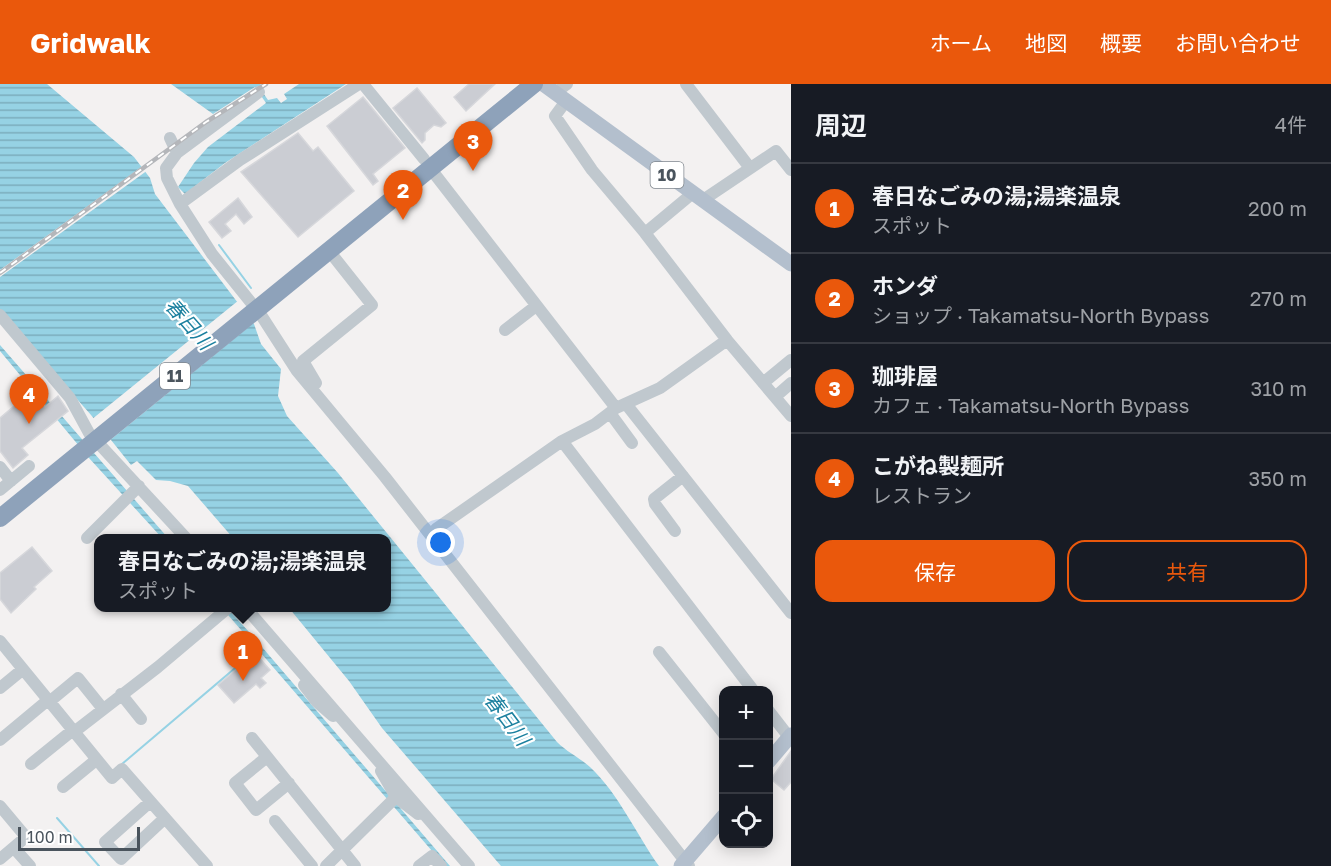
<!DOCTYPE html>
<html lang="ja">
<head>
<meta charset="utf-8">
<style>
  body { margin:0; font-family:"Golos Text","Noto Sans JP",sans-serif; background:#20242c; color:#f1f3f6 }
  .controls { position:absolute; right:18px; bottom:18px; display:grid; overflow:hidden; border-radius:12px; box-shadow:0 3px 15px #0003 }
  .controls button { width:54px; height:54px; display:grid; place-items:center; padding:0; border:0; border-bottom:2px solid #363941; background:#171b24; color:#f1f3f6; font:30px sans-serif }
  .scale { position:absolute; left:18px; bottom:15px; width:122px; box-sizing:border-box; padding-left:6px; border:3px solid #4a545d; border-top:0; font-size:16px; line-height:21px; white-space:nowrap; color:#4a545d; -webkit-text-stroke:4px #fff; paint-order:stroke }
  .you { position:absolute; left:441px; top:459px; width:21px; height:21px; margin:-15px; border:4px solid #fff; border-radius:50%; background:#1a73e8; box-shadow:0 0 0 9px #1a73e833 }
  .badge { display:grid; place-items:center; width:39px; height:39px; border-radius:50%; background:#ea580c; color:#fff; font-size:20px; font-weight:700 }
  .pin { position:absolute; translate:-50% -50px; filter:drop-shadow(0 2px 3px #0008) }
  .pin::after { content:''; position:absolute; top:32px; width:21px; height:18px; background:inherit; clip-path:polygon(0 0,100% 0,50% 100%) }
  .popup { position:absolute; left:94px; top:450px; width:297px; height:78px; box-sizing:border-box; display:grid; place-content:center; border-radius:12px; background:#171b24; filter:drop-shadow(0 2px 4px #0005); font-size:20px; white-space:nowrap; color:#9ea1a6 }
  .popup b { font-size:22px; color:#f1f3f6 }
  .popup::after { content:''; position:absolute; left:50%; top:100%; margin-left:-12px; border:12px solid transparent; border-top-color:#171b24 }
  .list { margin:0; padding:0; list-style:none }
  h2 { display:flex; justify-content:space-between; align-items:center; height:78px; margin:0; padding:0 24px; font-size:26px }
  h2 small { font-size:20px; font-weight:400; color:#9ea1a6 }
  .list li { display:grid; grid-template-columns:39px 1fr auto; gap:18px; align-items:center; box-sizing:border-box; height:90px; padding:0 24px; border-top:2px solid #363941 }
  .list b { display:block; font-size:22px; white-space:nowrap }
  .list p { margin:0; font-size:20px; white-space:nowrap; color:#9ea1a6 }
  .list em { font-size:20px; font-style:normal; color:#9ea1a6 }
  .actions { display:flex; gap:12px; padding:18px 24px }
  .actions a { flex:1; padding:14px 0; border:2px solid #ea580c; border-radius:18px; text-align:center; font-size:21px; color:#ea580c }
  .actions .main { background:#ea580c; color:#fff }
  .icon { flex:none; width:33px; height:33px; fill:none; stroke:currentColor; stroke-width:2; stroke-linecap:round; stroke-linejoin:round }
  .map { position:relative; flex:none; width:791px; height:782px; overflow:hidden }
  header { display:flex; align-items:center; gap:36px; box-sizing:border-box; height:84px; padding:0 30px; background:#ea580c; color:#fff }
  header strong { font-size:28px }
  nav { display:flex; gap:33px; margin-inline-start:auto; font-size:21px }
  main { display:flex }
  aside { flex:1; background:#171b24 }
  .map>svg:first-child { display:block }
  .water { fill:url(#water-rules) }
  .pier { fill:#f3f1f1 }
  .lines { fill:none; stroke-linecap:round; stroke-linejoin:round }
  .stream { stroke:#96d2e4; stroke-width:2 }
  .building { fill:#cbcdd3; stroke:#d6d7db; stroke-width:1.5 }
  .minor { stroke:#c0c8ce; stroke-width:12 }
  .major { stroke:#b3bfcd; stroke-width:15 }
  .highway { stroke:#8ea2ba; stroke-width:18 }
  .rail-casing { stroke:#b4b6ba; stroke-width:4.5 }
  .rail { stroke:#fff; stroke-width:2; stroke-dasharray:7; stroke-linecap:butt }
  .labels { text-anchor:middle; stroke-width:4.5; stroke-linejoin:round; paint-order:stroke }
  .shield { fill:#fff; stroke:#80878e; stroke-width:1.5 }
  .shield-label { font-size:16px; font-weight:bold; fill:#4a545d }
  .water-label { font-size:20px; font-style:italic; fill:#1b809f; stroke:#fff }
</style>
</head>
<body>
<header>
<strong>Gridwalk</strong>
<nav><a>ホーム</a><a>地図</a><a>概要</a><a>お問い合わせ</a></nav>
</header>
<main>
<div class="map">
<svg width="791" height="782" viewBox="0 0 791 782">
  <defs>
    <pattern id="water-rules" width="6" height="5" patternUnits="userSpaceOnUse" patternTransform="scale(1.5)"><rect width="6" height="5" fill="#96d2e4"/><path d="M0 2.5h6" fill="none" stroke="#7cadbc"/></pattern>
  </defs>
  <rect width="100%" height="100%" fill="#f3f1f1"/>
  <path class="water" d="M0,0h47l87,73 16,21 5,16 99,130 7,20 20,25 -3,27 9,20 51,57 219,269c10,10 23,16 33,25 29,27 46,67 69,99h-158l-119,-138 -33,-47 -60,-73h98v-70h-154l-45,-52 -18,-5 -14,-1 -19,-19 -6,4 -40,-50 -91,-103z
    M171,0h90l-2,3 9,13 9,-2 4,5 6,-4 -3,-5 15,-10h47l-121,79 -40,31 -7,-7 16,-24 14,-16 58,-44 -11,-16 -42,27z
    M0,261l168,193h-6l-73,-80 -89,-107z
    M222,524h5l23,25 200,233h-5z"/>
  <path class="pier" d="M144,81l4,5 -148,107v-7z
    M239,216l17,21 -147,120 -18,-21z"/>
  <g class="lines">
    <path class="stream" d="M219,161l32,43
      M122,680l138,-117
      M57,734l42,48"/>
  </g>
  <path class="building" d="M469,0h26l-29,27 -12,-14z
    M417,4l29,35 -5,4 -7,-2 -9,8v7l-3,3 -29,-35z
    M363,13l42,51 -32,26 5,7 -5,4 -46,-59z
    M298,49l15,18 5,-4 36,44 -56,46 -57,-65z
    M238,114l14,19 -8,7 -8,-10 -11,10 6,7 -9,7 -13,-16z
    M32,307l13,16 13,-11 10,15 -46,37 6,7 -15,13 -13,-17v-33z
    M32,463l20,24 -18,16 2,2 -25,24 -11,-14v-26z
    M255,569l15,17 -9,8 5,5 -6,5 -4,-4 -22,19 -16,-18z
    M791,667v31l-7,8 -13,-11z"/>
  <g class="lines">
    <path class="minor" d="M363,0l61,75
      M686,0l64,84
      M259,8l-82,61 -11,15 1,10 13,26 32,50 49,61 36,56 88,106 304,389
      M555,9l12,-9
      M566,17l-11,15 37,54 53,63
      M170,54l7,15
      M430,84l186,240
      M693,109l-48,40 82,107
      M703,116l73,-49 15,19
      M180,120l60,-44 119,-76
      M0,231l70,83 19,35 97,105
      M505,246l31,-24
      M316,299l-13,-22 69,-56 -42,-53
      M763,299l28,-23
      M775,313l16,-14
      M626,320l165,209
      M610,329l22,30
      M562,357l191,249
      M0,383l11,14
      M0,406l29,-24
      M675,447l-20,-27 -1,-5 29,-23
      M87,454l52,-52
      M445,458l-9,-13 126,-88 33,-17 21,-16 44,-20 67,-48 64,76
      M246,524l223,258
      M0,557l112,137 10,-9 85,97
      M659,568l65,82
      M304,601l13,17 16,14
      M0,604l22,-18
      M121,610l20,25
      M49,618l29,-24 25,31
      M768,626l21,27
      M74,648l84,-65 70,-59
      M252,654l103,128
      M0,656l48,-40
      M267,673l-32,26 21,27 33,-27
      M31,680l42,-34
      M381,687l15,26 22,17
      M63,703l33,-27
      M150,718l-45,40 16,17 44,-41
      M0,722l26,31 -26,22
      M275,737l37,45
      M14,764l16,18
      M326,782l70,-69
      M419,782l13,-10 9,10"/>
    <path class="major" d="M543,0l248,180
      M768,678l23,-27
      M681,782l43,-50"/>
    <path class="highway" d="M0,434l534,-434"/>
    <g class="rail-casing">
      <path id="rail" d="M0,189l206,-151 60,-38"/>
    </g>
    <use href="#rail" class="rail"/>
  </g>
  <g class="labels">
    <g class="shield">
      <rect x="650.5" y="78" width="33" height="26" rx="4.5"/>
      <rect x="160" y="279" width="30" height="26" rx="4.5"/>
    </g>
    <g class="shield-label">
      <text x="667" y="97">10</text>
      <text x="175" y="298">11</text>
    </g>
    <g class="water-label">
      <text transform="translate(189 240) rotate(49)" y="7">春日川</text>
      <text transform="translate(507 635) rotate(53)" y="7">春日川</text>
    </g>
  </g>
</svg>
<div class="controls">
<button>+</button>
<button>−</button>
<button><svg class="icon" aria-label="locate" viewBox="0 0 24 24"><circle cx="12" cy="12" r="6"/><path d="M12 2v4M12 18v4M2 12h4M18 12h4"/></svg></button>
</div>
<div class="scale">100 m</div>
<div class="you"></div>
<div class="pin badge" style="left:243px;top:597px">1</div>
<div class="popup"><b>春日なごみの湯;湯楽温泉</b>スポット</div>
<div class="pin badge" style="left:403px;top:136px">2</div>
<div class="pin badge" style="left:473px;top:87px">3</div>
<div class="pin badge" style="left:29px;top:340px">4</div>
</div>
<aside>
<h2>周辺<small>4件</small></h2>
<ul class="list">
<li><span class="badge">1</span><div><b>春日なごみの湯;湯楽温泉</b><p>スポット</p></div><em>200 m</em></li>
<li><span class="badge">2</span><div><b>ホンダ</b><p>ショップ · Takamatsu-North Bypass</p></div><em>270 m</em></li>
<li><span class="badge">3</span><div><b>珈琲屋</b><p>カフェ · Takamatsu-North Bypass</p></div><em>310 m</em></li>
<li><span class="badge">4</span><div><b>こがね製麺所</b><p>レストラン</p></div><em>350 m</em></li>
</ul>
<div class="actions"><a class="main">保存</a><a>共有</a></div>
</aside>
</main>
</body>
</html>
